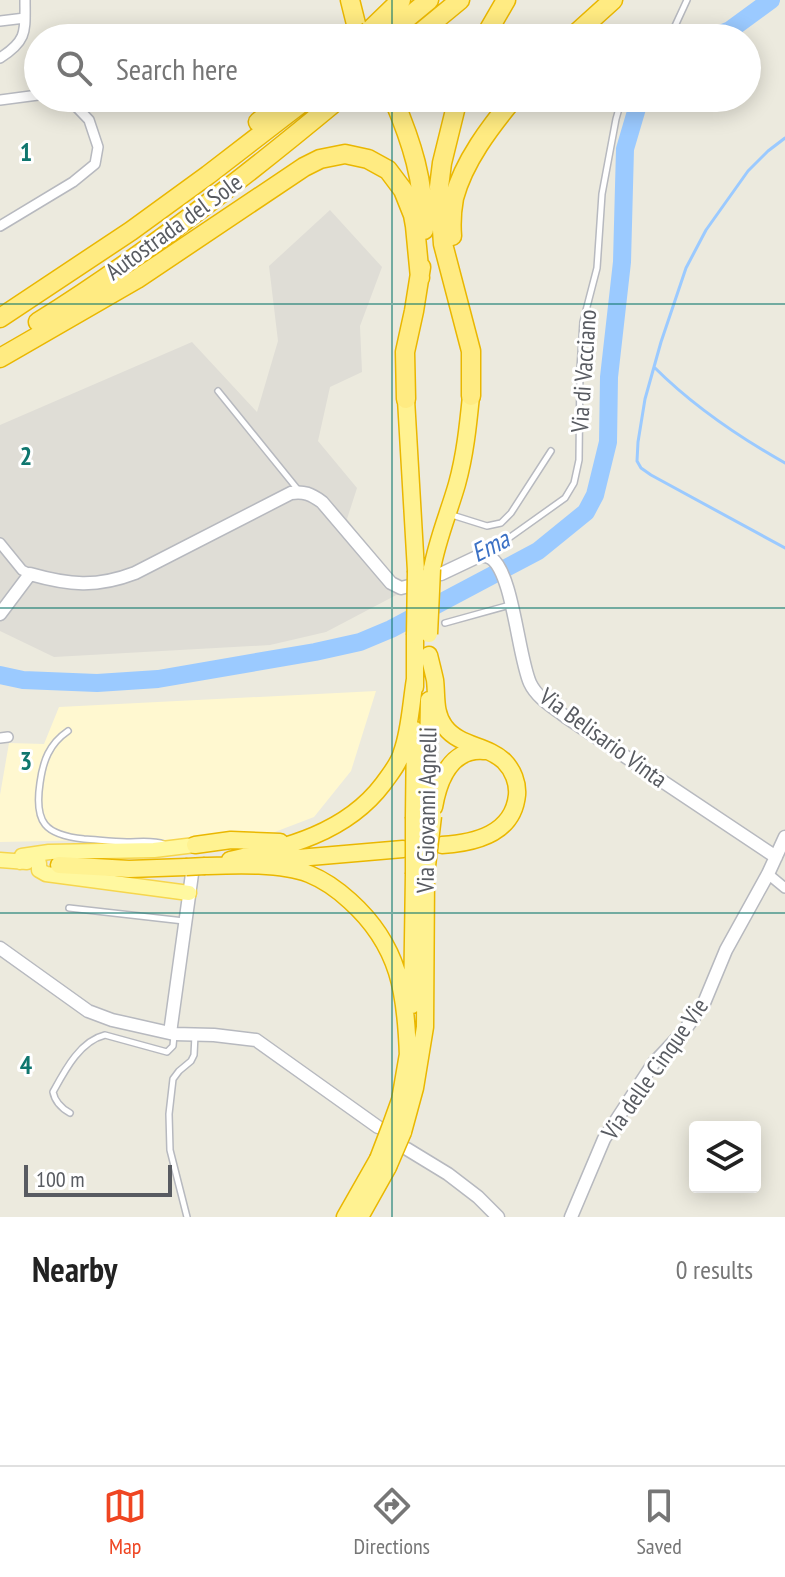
<!DOCTYPE html>
<html lang="en">
<head>
<meta charset="utf-8">
<style>
  body { margin:0; font-family:"PT Sans Narrow",sans-serif; background:#f6f6f6; color:#222 }
  .controls { position:absolute; right:24px; bottom:24px; display:grid; overflow:hidden; border-radius:8px; box-shadow:0 4px 20px #0003 }
  .controls button { width:72px; height:72px; display:grid; place-items:center; padding:0; border:0; border-bottom:2px solid #e0e0e0; background:#fff; color:#222; font:40px sans-serif }
  .scale { position:absolute; left:24px; bottom:20px; width:148px; box-sizing:border-box; padding-left:8px; border:4px solid #585b61; border-top:0; font-size:22px; line-height:28px; white-space:nowrap; color:#585b61; -webkit-text-stroke:6px #fff; paint-order:stroke }
  .list { margin:0; padding:0; list-style:none }
  h2 { display:flex; justify-content:space-between; align-items:center; height:104px; margin:0; padding:0 32px; font-size:34px }
  h2 small { font-size:26px; font-weight:400; color:#767676 }
  .icon { flex:none; width:44px; height:44px; fill:none; stroke:currentColor; stroke-width:2; stroke-linecap:round; stroke-linejoin:round }
  .map { position:relative; flex:none; width:785px; height:1217px; overflow:hidden }
  .search { position:absolute; background:#fff; box-shadow:0 4px 20px #0003; left:24px; right:24px; top:24px; height:88px; display:flex; align-items:center; gap:20px; box-sizing:border-box; padding:0 28px; border-radius:44px; color:#767676; font-size:30px }
  .sheet { height:248px; background:#fff }
  nav { display:flex; justify-content:space-around; align-items:center; box-sizing:border-box; height:112px; border-top:2px solid #e0e0e0; background:#fff; font-size:22px; color:#767676 }
  nav a { display:grid; justify-items:center; gap:4px }
  nav .on { color:#ef4522 }
  .map>svg:first-child { display:block }
  .commercial { fill:#fff8d0 }
  .industrial { fill:#dfddd6 }
  .lines { fill:none; stroke-linecap:round; stroke-linejoin:round }
  .stream { stroke:#9bcaff; stroke-width:3 }
  .river { stroke:#9bcaff; stroke-width:18 }
  .service-casing { stroke:#b7b9bf; stroke-width:8 }
  .minor-casing { stroke:#b7b9bf; stroke-width:12 }
  .tertiary-casing { stroke:#b7b9bf; stroke-width:15 }
  .primary-casing { stroke:#f6d64e; stroke-width:17 }
  .trunk-casing { stroke:#eab700; stroke-width:19 }
  .motorway-casing { stroke:#eab700; stroke-width:21 }
  .service { stroke:#fff; stroke-width:5 }
  .minor { stroke:#fff; stroke-width:9 }
  .tertiary { stroke:#fff; stroke-width:12 }
  .primary { stroke:#fff8a0; stroke-width:14 }
  .trunk { stroke:#fff291; stroke-width:16 }
  .motorway { stroke:#ffeb82; stroke-width:18 }
  .trunk-bridge-casing { stroke:#eab700; stroke-width:19; stroke-linecap:butt }
  .motorway-bridge-casing { stroke:#eab700; stroke-width:21; stroke-linecap:butt }
  .trunk-bridge { stroke:#fff291; stroke-width:16 }
  .motorway-bridge { stroke:#ffeb82; stroke-width:18 }
  .grid { fill:none; stroke:#0f766e; stroke-width:2; stroke-opacity:0.55 }
  .labels { text-anchor:middle; stroke-width:6; stroke-linejoin:round; paint-order:stroke }
  .street-label { font-size:24px; fill:#585b61; stroke:#fff }
  .water-label { font-size:26px; font-style:italic; fill:#3b71c5; stroke:#fff }
  .grid-label { font-size:26px; text-anchor:middle; font-weight:bold; fill:#0f766e; stroke:#fff; stroke-width:6; stroke-linejoin:round; paint-order:stroke }
</style>
</head>
<body>
<div class="map">
<svg width="785" height="1217" viewBox="0 0 785 1217">
  <rect width="100%" height="100%" fill="#eceade"/>
  <path class="commercial" d="M376,691l-25,80 -37,46 -47,18 -114,18 -8,-14 -145,3v-47l9,-52 35,1 15,-37z"/>
  <path class="industrial" d="M330,210l52,57 -22,59 2,46 -32,15 -12,54 39,47 -10,31 55,73 -76,40 -56,13 -216,12 -54,-26v-206l192,-83 65,70 21,-71 -9,-75z"/>
  <g class="lines">
    <path class="stream" d="M785,138l-17,13 -20,20 -42,59 -20,38 -25,74 -16,57 -7,43 -1,19 4,7 10,7 134,73
      M654,367c39,39 83,69 131,96"/>
    <path class="river" d="M710,38l20,-8 41,-30
      M0,675l23,5 74,3 61,-4 157,-27 45,-10 31,-13 147,-78 48,-39 9,-17 13,-53 1,-65 13,-115 3,-113 15,-51"/>
    <g class="service-casing">
      <path id="service" d="M665,38l10,-12 12,-26
        M218,391l81,100
        M452,515l35,11 14,-3 10,-10 40,-62
        M485,555l80,-57 9,-15 5,-23 1,-91 3,-47 14,-54 5,-74 14,-75 6,-21
        M445,623l65,-18
        M68,731c-19,13 -25,30 -28,52 -6,40 5,52 44,56 15,1 29,3 43,3 12,0 26,-2 37,2
        M69,908l115,13
        M70,1113c-9,-5 -15,-11 -17,-21 12,-22 27,-51 52,-57l62,17 6,-6 1,-11
        M187,1217l-17,-67 -1,-36 4,-35 6,-8 12,-10 3,-6 1,-20"/>
    </g>
    <g class="minor-casing">
      <path id="minor" d="M0,21l25,-3
        M0,58c28,-18 25,-27 25,-58
        M0,100l38,-5
        M0,226l73,-44 22,-18 3,-17 -9,-27 -21,-22
        M0,543l22,27 8,4
        M0,738l8,-1
        M768,874l17,14"/>
    </g>
    <g class="tertiary-casing">
      <path id="tertiary" d="M441,574l38,-18c6,0 7,-1 12,2 22,15 27,98 39,125 7,15 23,24 36,34l210,140
        M0,614l30,-40c39,11 66,14 105,-1l156,-80c13,-2 20,1 31,9l69,81 10,5 8,-2
        M0,948l88,63 24,9 62,14 40,1 42,5 122,87
        M170,1033l22,-159
        M407,1149l41,25 30,23 20,20
        M571,1217l33,-78 49,-75 31,-33 20,-28 22,-53 42,-76 17,-37"/>
    </g>
    <g class="primary-casing">
      <path id="primary" d="M0,860l27,2
        M20,862l2,-6 27,-4 105,-2 41,-5
        M39,863v7l7,4 143,19"/>
    </g>
    <g class="trunk-casing">
      <path id="trunk" d="M406,399l10,172
        M432,569c5,-29 17,-57 25,-85 8,-29 11,-58 14,-88
        M429,655c2,8 4,16 6,25 2,16 -1,33 10,47 14,19 42,18 59,34 9,9 14,22 13,34 -4,39 -42,48 -75,50
        M415,687v-52
        M434,807c5,-28 17,-59 50,-56
        M427,816l2,-116
        M414,817l1,-87
        M195,845l36,-5 49,2
        M230,860c57,-13 116,-27 153,-76 7,-10 16,-20 19,-32 8,-22 9,-49 13,-73
        M275,860l128,-11
        M59,865l70,4 57,-2
        M205,866c29,-1 76,-3 104,8 15,6 29,16 41,27 50,45 56,93 58,156
        M412,1005l2,-131
        M391,1125l9,-25 9,-52
        M403,1132l12,-44 10,-61 1,-153
        M345,1217l33,-58
        M360,1217l28,-50"/>
    </g>
    <g class="motorway-casing">
      <path id="motorway" d="M350,0l7,28
        M369,31l32,-31
        M383,38l46,-38
        M414,38l46,-38
        M484,38l22,-38
        M571,38l42,-38
        M393,98c19,45 31,82 31,132
        M458,98l-16,65 -3,24 4,57 28,107v45
        M258,122l29,-24
        M452,236c-1,-12 0,-27 2,-38 10,-37 36,-71 60,-100
        M0,318l131,-87 77,-56 100,-77
        M38,322c106,-66 206,-144 302,-224
        M0,358l137,-79 167,-112 16,-8 25,-5 23,5 20,11 15,20 10,25 2,11 5,52
        M406,399l-1,-47 9,-41 7,-44"/>
    </g>
    <use href="#service" class="service"/>
    <use href="#minor" class="minor"/>
    <use href="#tertiary" class="tertiary"/>
    <use href="#primary" class="primary"/>
    <use href="#trunk" class="trunk"/>
    <use href="#motorway" class="motorway"/>
    <g class="trunk-bridge-casing">
      <path id="trunk-bridge" d="M429,634l3,-65
        M415,635l1,-64
        M414,817v57
        M186,867l19,-1
        M426,874l7,-58
        M378,1159l13,-34
        M388,1167l15,-35"/>
    </g>
    <g class="motorway-bridge-casing">
      <path id="motorway-bridge" d="M360,38l9,-7"/>
    </g>
    <use href="#trunk-bridge" class="trunk-bridge"/>
    <use href="#motorway-bridge" class="motorway-bridge"/>
  </g>
  <path class="grid" d="M392,0v38M392,98v1119M0,304h785M0,608h785M0,913h785"/>
  <g class="labels">
    <g class="street-label">
      <text transform="translate(174 227) rotate(-36)" y="8">Autostrada del Sole</text>
      <text transform="translate(584 371) rotate(-86)" y="8">Via di Vacciano</text>
      <text transform="translate(603 738) rotate(36)" y="8">Via Belisario Vinta</text>
      <text transform="translate(427 810) rotate(-89)" y="8">Via Giovanni Agnelli</text>
      <text transform="translate(655 1069) rotate(-55)" y="8">Via delle Cinque Vie</text>
    </g>
    <g class="water-label">
      <text transform="translate(490 546) rotate(-27)" y="9">Ema</text>
    </g>
  </g>
  <g class="grid-label">
    <text x="26" y="161">1</text>
    <text x="26" y="465">2</text>
    <text x="26" y="770">3</text>
    <text x="26" y="1074">4</text>
  </g>
</svg>
<div class="controls">
<button><svg class="icon" aria-label="layers" viewBox="0 0 24 24"><path d="M12 4l9 5-9 5-9-5zM3 14l9 5 9-5"/></svg></button>
</div>
<div class="scale">100 m</div>
<div class="search"><svg class="icon" aria-label="search" viewBox="0 0 24 24"><circle cx="10" cy="10" r="6"/><path d="M15 15l6 6"/></svg>Search here</div>
</div>
<section class="sheet">
<h2>Nearby<small>0 results</small></h2>
<ul class="list">
</ul>
</section>
<nav>
<a class="on"><svg class="icon" aria-label="map" viewBox="0 0 24 24"><path d="M3 6l6-2 6 2 6-2v14l-6 2-6-2-6 2zM9 4v14M15 6v14"/></svg>Map</a>
<a><svg class="icon" aria-label="directions" viewBox="0 0 24 24"><path d="M12 3l9 9-9 9-9-9zM9 14v-3h6M13 9l2 2-2 2"/></svg>Directions</a>
<a><svg class="icon" aria-label="saved" viewBox="0 0 24 24"><path d="M7 4h10v16l-5-4-5 4z"/></svg>Saved</a>
</nav>
</body>
</html>
